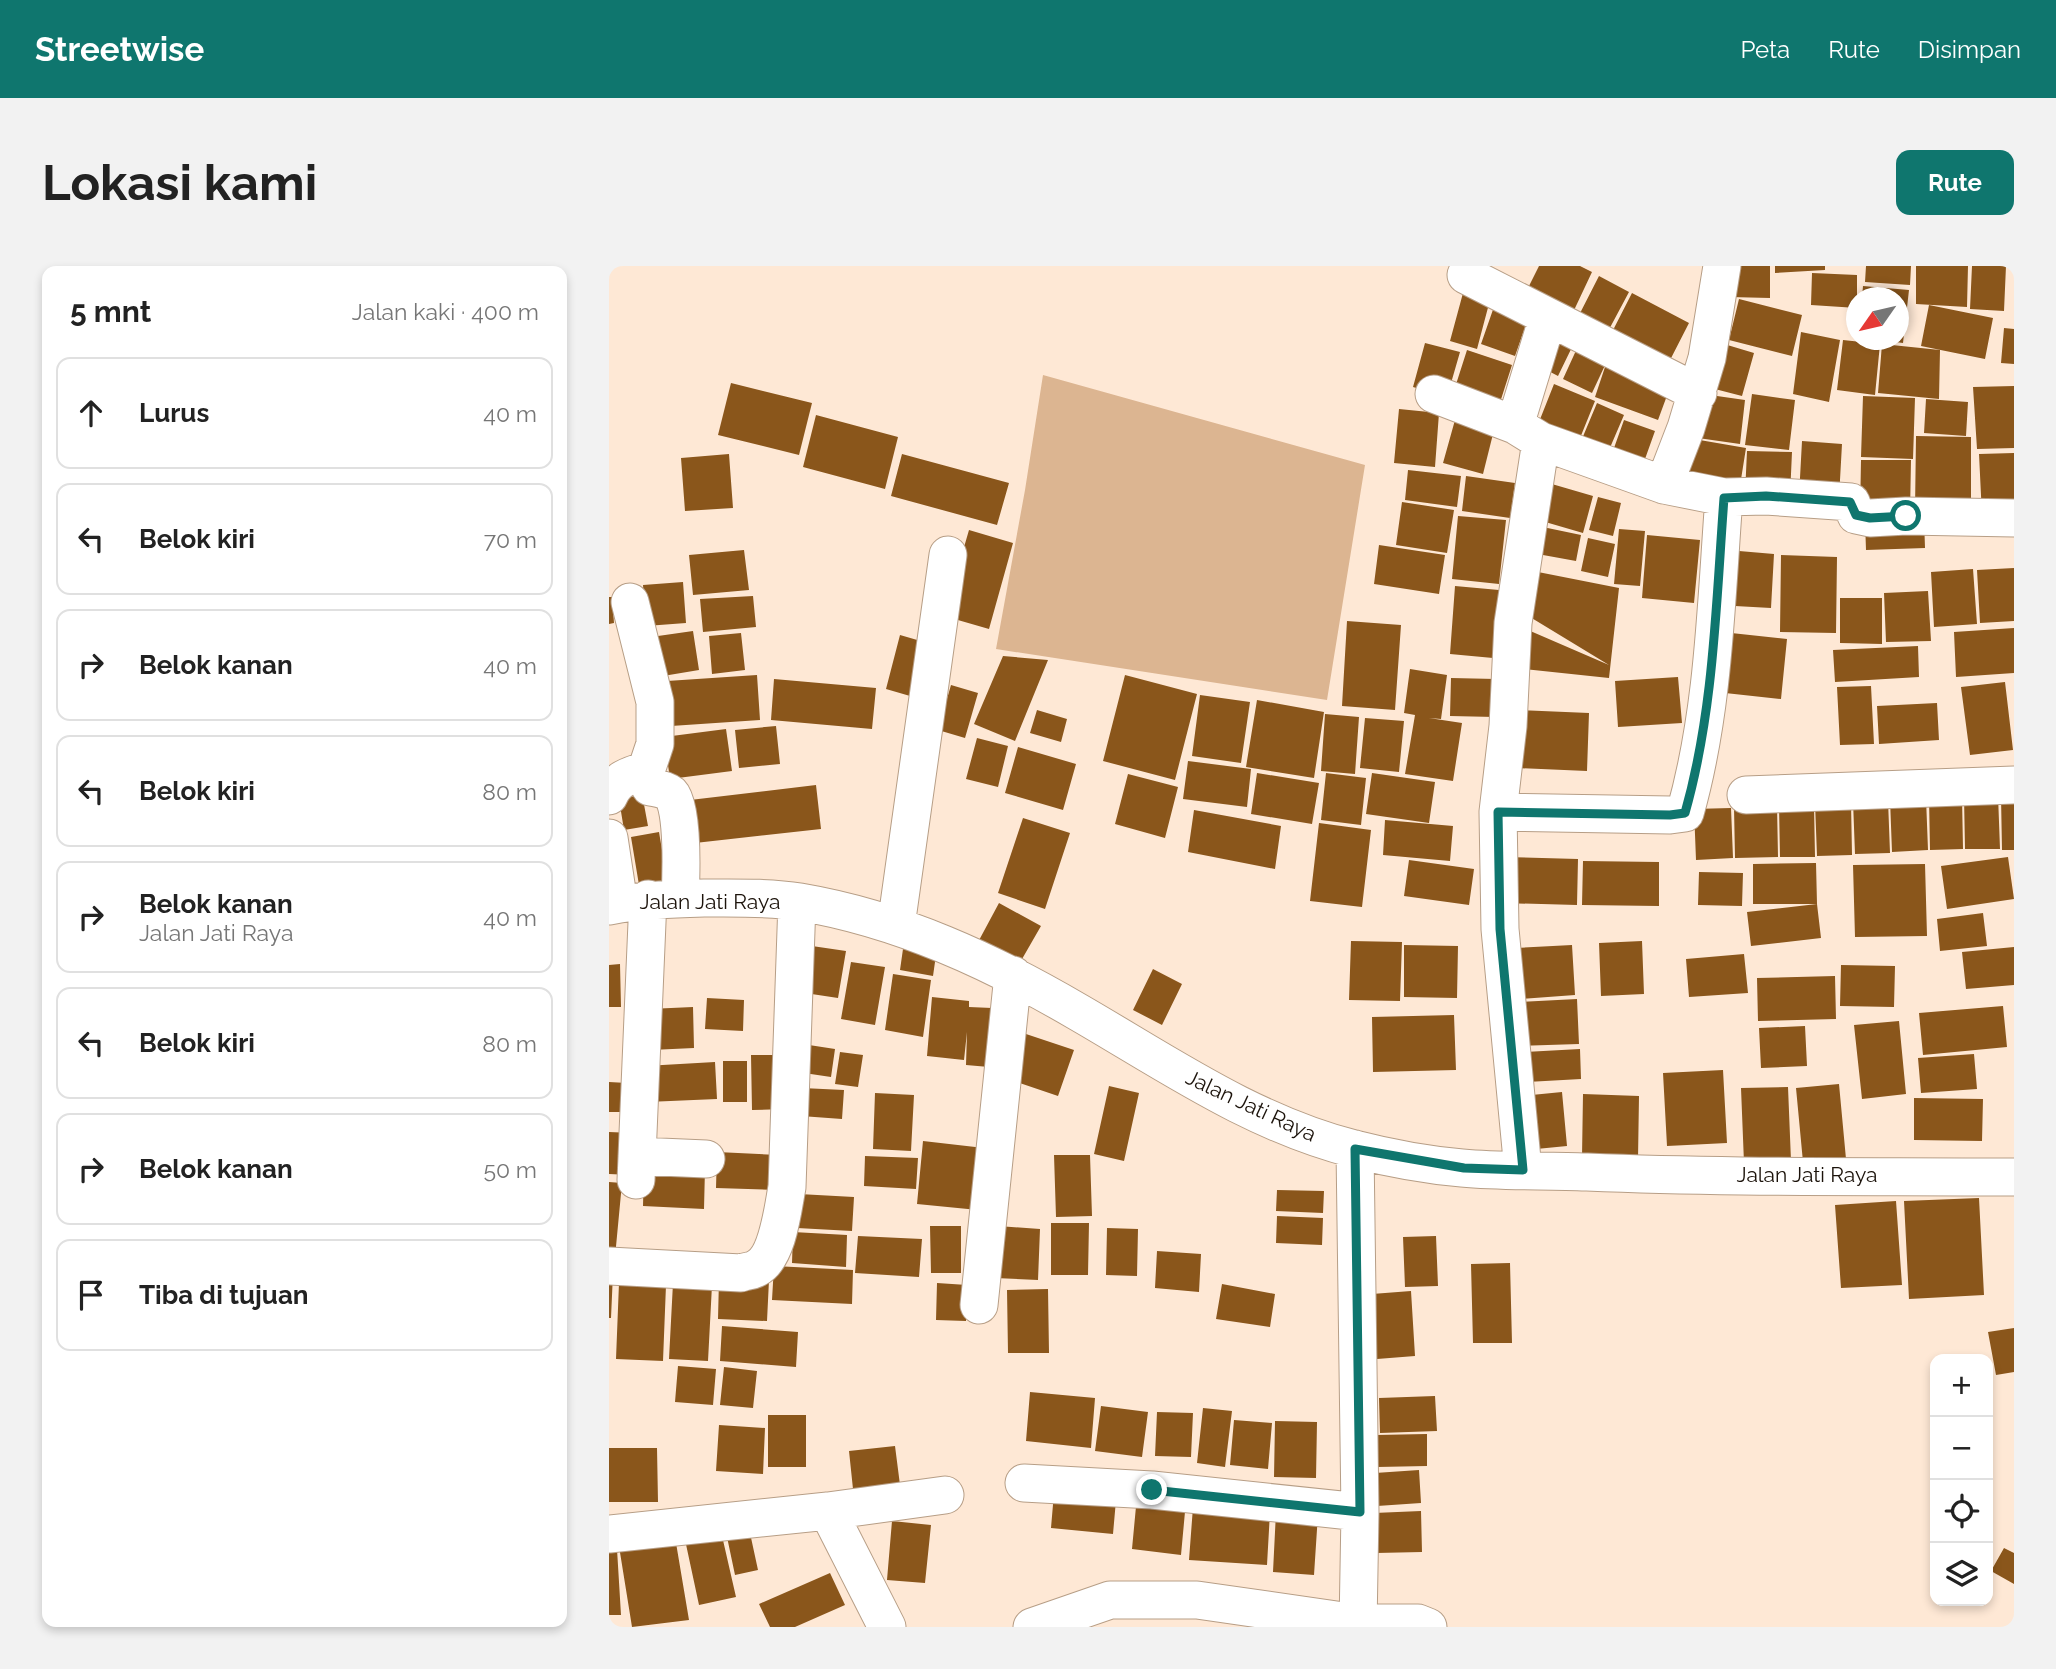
<!DOCTYPE html>
<html lang="id">
<head>
<meta charset="utf-8">
<style>
  body { margin:0; font-family:Raleway,sans-serif; background:#f2f2f2; color:#222 }
  .controls { position:absolute; right:21px; bottom:21px; display:grid; overflow:hidden; border-radius:14px; box-shadow:0 4px 10px #0003 }
  .controls button { width:63px; height:63px; display:grid; place-items:center; padding:0; border:0; border-bottom:2px solid #e0e0e0; background:#fff; color:#222; font:35px sans-serif }
  .compass { position:absolute; left:1237px; top:21px; width:63px; height:63px; border-radius:50%; background:#fff; box-shadow:0 4px 10px #0003; rotate:236deg }
  .stop { position:absolute; width:21px; height:21px; margin:-16px; border:5px solid #0f766e; border-radius:50%; background:#fff }
  .stop.end { background:#0f766e; border-color:#fff; box-shadow:0 2px 7px #0008 }
  .list { margin:0; padding:0; list-style:none }
  h2 { display:flex; justify-content:space-between; align-items:center; height:91px; margin:0; padding:0 28px; font-size:30px }
  h2 small { font-size:23px; font-weight:400; color:#767676 }
  .list li { display:grid; grid-template-columns:46px 1fr auto; gap:21px; align-items:center; box-sizing:border-box; height:112px; margin:0 14px 14px; padding:0 14px; border:2px solid #e0e0e0; border-radius:14px }
  .list b { display:block; font-size:26px; white-space:nowrap }
  .list p { margin:0; font-size:23px; white-space:nowrap; color:#767676 }
  .list em { font-size:23px; font-style:normal; color:#767676 }
  .icon { flex:none; width:38px; height:38px; fill:none; stroke:currentColor; stroke-width:2; stroke-linecap:round; stroke-linejoin:round }
  .map { position:relative; flex:none; width:1405px; height:1361px; overflow:hidden; border-radius:14px }
  header { display:flex; align-items:center; gap:42px; box-sizing:border-box; height:98px; padding:0 35px; background:#0f766e; color:#fff }
  header strong { font-size:33px }
  nav { display:flex; gap:38px; margin-inline-start:auto; font-size:24px }
  .intro { display:flex; align-items:center; justify-content:space-between; box-sizing:border-box; height:168px; padding:0 42px }
  h1 { margin:0; font-size:49px }
  .button { padding:18px 32px; border-radius:14px; background:#0f766e; color:#fff; font-size:24px; font-weight:700 }
  main { display:flex; gap:42px; padding:0 42px }
  aside { flex:1; background:#fff; border-radius:14px; box-shadow:0 4px 10px #0003 }
  .map>svg:first-child { display:block }
  .green { fill:#dcb591 }
  .building { fill:#8a561b }
  .lines { fill:none; stroke-linecap:round; stroke-linejoin:round }
  .minor-casing { stroke:#b79e86; stroke-width:39 }
  .minor { stroke:#fff; stroke-width:37 }
  .route { stroke:#0f766e; stroke-width:9 }
  .labels { text-anchor:middle; stroke-width:7; stroke-linejoin:round; paint-order:stroke }
  .street-label { font-size:21px; fill:#1c130b; stroke:#fff }
</style>
</head>
<body>
<header>
<strong>Streetwise</strong>
<nav><a>Peta</a><a>Rute</a><a>Disimpan</a></nav>
</header>
<div class="intro"><h1>Lokasi kami</h1><a class="button">Rute</a></div>
<main>
<aside>
<h2>5 mnt<small>Jalan kaki · 400 m</small></h2>
<ul class="list">
<li><svg class="icon" aria-label="ahead" viewBox="0 0 24 24"><path d="M12 20V5M6 11l6-6 6 6"/></svg><div><b>Lurus</b></div><em>40 m</em></li>
<li><svg class="icon" aria-label="left" viewBox="0 0 24 24"><path d="M17 20v-9H6M10 6l-5 5 5 5"/></svg><div><b>Belok kiri</b></div><em>70 m</em></li>
<li><svg class="icon" aria-label="right" viewBox="0 0 24 24"><path d="M7 20v-9h11M14 6l5 5-5 5"/></svg><div><b>Belok kanan</b></div><em>40 m</em></li>
<li><svg class="icon" aria-label="left" viewBox="0 0 24 24"><path d="M17 20v-9H6M10 6l-5 5 5 5"/></svg><div><b>Belok kiri</b></div><em>80 m</em></li>
<li><svg class="icon" aria-label="right" viewBox="0 0 24 24"><path d="M7 20v-9h11M14 6l5 5-5 5"/></svg><div><b>Belok kanan</b><p>Jalan Jati Raya</p></div><em>40 m</em></li>
<li><svg class="icon" aria-label="left" viewBox="0 0 24 24"><path d="M17 20v-9H6M10 6l-5 5 5 5"/></svg><div><b>Belok kiri</b></div><em>80 m</em></li>
<li><svg class="icon" aria-label="right" viewBox="0 0 24 24"><path d="M7 20v-9h11M14 6l5 5-5 5"/></svg><div><b>Belok kanan</b></div><em>50 m</em></li>
<li><svg class="icon" aria-label="arrive" viewBox="0 0 24 24"><path d="M6 21V4h12l-3 4 3 4H6"/></svg><div><b>Tiba di tujuan</b></div></li>
</ul>
</aside>
<div class="map">
<svg width="1405" height="1361" viewBox="0 0 1405 1361">
  <rect width="100%" height="100%" fill="#fee8d5"/>
  <path class="green" d="M434,109l322,90 -38,235 -331,-51 29,-159z"/>
  <path class="building" d="M930,0h41l12,6 -24,51 -46,-23z
    M1121,0h40v32l-40,-1z
    M1166,0h50v4l-50,3z
    M1257,0h45l-1,19 -45,-3z
    M1307,0h52l-1,41 -51,-3z
    M1363,0h34l-2,45 -34,-2z
    M1203,7l45,2v33l-46,-3z
    M990,10l30,16 -24,45 -29,-16z
    M1254,20l46,4 -6,53 -14,-2v-1h10v-42h-37z
    M854,27l27,7 -13,49 -27,-8z
    M1023,27l57,30 -22,43 -57,-30z
    M1130,33l63,16 -10,41 -63,-16z
    M887,35l34,12 -15,43 -34,-12z
    M1320,39l64,13 -8,41 -64,-13z
    M1395,62l10,1v35l-13,-1z
    M945,65l21,10 -17,35 -21,-11z
    M1192,66l39,8 -11,62 -36,-8z
    M1234,74l37,4 -5,51 -38,-5z
    M816,77l35,9 -13,45 -34,-10z
    M970,78l93,38 -14,38 -63,-23 12,-36 -15,32 -29,-14z
    M1115,78l30,9 -12,43 -31,-8z
    M1273,78l58,6 -1,49 -61,-6z
    M858,84l45,15 -16,50 -45,-15z
    M122,117l81,20 -13,52 -81,-20z
    M945,118l41,17 -19,47 -41,-16z
    M1405,120v62l-37,1 -4,-62z
    M1094,128l42,6 -5,44 -42,-6z
    M1143,128l43,6 -6,50 -44,-5z
    M1254,130l52,2 -2,61 -52,-2z
    M1317,133l42,3 -2,34 -42,-3z
    M988,137l27,12 -18,42 -27,-11z
    M790,143l40,4 -4,54 -41,-4z
    M207,149l82,22 -13,52 -82,-22z
    M846,154l39,10 -11,44 -40,-11z
    M1015,154l31,11 -15,42 -31,-11z
    M1307,170l55,1v75l-56,-1z
    M1079,172l58,10 -7,44 -58,-9z
    M1193,175l40,3 -3,54 -40,-2z
    M1138,185l45,1 -2,44 -45,-2z
    M1405,187v61l-32,2 -3,-62z
    M120,188l4,54 -48,3 -4,-53z
    M293,188l107,29 -12,42 -106,-29z
    M1252,194h50l-1,55h-50z
    M799,204l53,6 -4,31 -52,-7z
    M857,210l49,7 -5,35 -48,-7z
    M936,216l48,14 -10,37 -48,-14z
    M989,231l23,6 -8,33 -24,-6z
    M793,236l52,8 -7,43 -51,-8z
    M849,250l48,4 -7,64 -47,-5z
    M1315,252l1,30 -59,2 -1,-29z
    M929,260l43,9 -5,26 -44,-8z
    M1010,263l26,2 -5,55 -26,-2z
    M360,264l44,13 -24,86 -45,-13z
    M1038,269l53,5 -6,63 -52,-5z
    M979,272l27,6 -7,33 -27,-6z
    M770,279l66,10 -6,39 -65,-10z
    M135,284l5,40 -56,5 -4,-40z
    M1130,285l35,3 -3,54 -36,-2z
    M1172,289l56,2 -1,76 -56,-1z
    M1405,302v53l-34,2 -3,-53z
    M1364,303l4,55 -43,3 -3,-55z
    M929,306l81,16 -10,90 -85,-9 4,-39 81,35 -79,-48z
    M74,316l3,41 -40,3 -3,-41z
    M846,320l44,4 -6,68 -43,-4z
    M1319,325l3,50 -45,1 -2,-49z
    M144,330l3,31 -53,5 -3,-33z
    M0,331h3l2,26 -5,1z
    M1231,332h42v46l-42,-1z
    M738,355l54,4 -6,85 -53,-4z
    M1405,362v45l-58,4 -2,-45z
    M84,365l6,39 -42,7 -6,-40z
    M1113,366l65,7 -6,60 -65,-7z
    M132,367l4,37 -33,4 -3,-38z
    M291,369l31,9 -14,54 -31,-9z
    M1309,380l1,31 -84,5 -2,-32z
    M394,390l45,4 -33,81 -41,-17z
    M801,403l37,6 -6,44 -12,-1 33,5 -9,58 -48,-7 10,-59 -11,-2z
    M148,409l3,45 -89,6 -4,-45z
    M516,409l72,19 -22,86 -72,-19z
    M1069,411l4,46 -64,4 -3,-46z
    M842,412l45,1 -1,38 -45,-1z
    M165,413l102,9 -4,41 -101,-9z
    M1396,416l8,68 -43,5 -9,-68z
    M342,419l27,8 -13,45 -27,-8z
    M1262,420l3,58 -34,1 -3,-58z
    M591,429l50,7 -9,61 -49,-7z
    M648,434l67,12 -10,66 -68,-11z
    M1328,437l2,37 -60,4 -2,-38z
    M428,444l30,9 -6,23 -31,-9z
    M910,444l70,3 -2,58 -70,-3z
    M716,448l34,3 -4,57 -34,-3z
    M756,452l39,3 -5,51 -39,-4z
    M167,460l4,38 -41,4 -4,-38z
    M117,463l6,42 -62,8 -6,-42z
    M368,472l31,8 -10,41 -32,-8z
    M409,481l58,17 -13,46 -58,-17z
    M579,495l63,8 -4,38 -64,-8z
    M648,507l62,10 -7,41 -61,-10z
    M717,507l40,5 -5,47 -40,-5z
    M763,507l63,9 -6,41 -63,-9z
    M519,508l50,13 -13,51 -50,-14z
    M31,517l8,43 -24,4 -7,-43z
    M207,519l5,44 -126,14 -5,-43z
    M1389,529l2,54h-35l-1,-53z
    M1392,530h13v54h-12z
    M1320,531h33l1,52 -33,1z
    M1317,532l2,52 -36,2 -2,-53z
    M1279,534l2,53 -35,1 -2,-53z
    M1242,536l1,53 -35,1 -2,-53z
    M1168,539l1,52 -43,1 -1,-51z
    M1170,539h35l1,52h-35z
    M1122,542l2,50 -37,2 -2,-51z
    M585,544l87,16 -6,43 -87,-17z
    M414,552l47,15 -25,76 -47,-16z
    M776,554l68,6 -3,35 -67,-6z
    M710,557l52,7 -9,77 -52,-6z
    M50,566l9,54 -28,5 -9,-54z
    M894,591l75,2 -1,46 -75,-2z
    M1399,591l6,42 -67,10 -6,-43z
    M800,594l65,9 -5,36 -65,-9z
    M974,595l76,1v44l-77,-1z
    M1207,597l1,41h-64v-40z
    M1316,598l2,72 -72,1 -2,-72z
    M1090,606l44,1 -1,33 -44,-1z
    M390,637l42,23 -23,40 -41,-22z
    M1208,638l4,34 -70,8 -4,-34z
    M1374,647l4,33 -47,5 -3,-32z
    M742,675l51,1 -2,59 -51,-1z
    M1033,675l2,53 -43,2 -2,-53z
    M795,679l54,1 -1,52 -53,-1z
    M963,679l3,50 -56,4 -3,-51z
    M203,680l34,5 -8,47 -33,-5z
    M1405,681v38l-48,4 -4,-37z
    M294,683l33,6 -3,21 -33,-6z
    M1135,688l4,39 -59,4 -3,-38z
    M242,696l34,5 -10,58 -34,-6z
    M11,698l1,43h-12v-42z
    M1232,699l54,1 -1,41 -54,-1z
    M544,703l29,15 -20,41 -29,-15z
    M284,708l38,6 -8,57 -38,-7z
    M1226,710l1,43 -78,2 -1,-43z
    M323,731l37,4v6l23,1 -3,59 -23,-2 1,-33 -3,28 -37,-4z
    M98,732l37,2 -1,31 -38,-2z
    M968,733l2,45 -59,2 -2,-44z
    M1394,740l4,41 -84,8 -4,-42z
    M84,741l1,41 -43,2 -2,-41z
    M845,749l2,55 -83,2 -1,-55z
    M1290,755l7,73 -44,5 -8,-74z
    M1196,760l2,40 -46,2 -2,-40z
    M417,768l48,16 -16,46 -47,-16z
    M200,779l26,4 -4,28 -27,-4z
    M971,783l1,30 -54,3 -2,-30z
    M231,786l23,3 -5,32 -23,-3z
    M1365,788l3,35 -56,4 -3,-35z
    M142,789h34v54l-33,1z
    M114,795h24v41h-24z
    M106,796l2,37 -70,3 -2,-36z
    M1114,804l4,73 -60,3 -4,-73z
    M0,816l18,1 -1,29h-17z
    M1230,818l7,75 -43,3 -7,-74z
    M500,820l30,7 -15,68 -30,-7z
    M1179,821l3,74 -47,2 -3,-75z
    M193,822l42,2 -2,29 -41,-3z
    M953,826l5,54 -41,4 -5,-54z
    M266,827l39,2 -3,56 -38,-2z
    M974,828l56,2 -1,63 -56,-2z
    M1305,832l69,1 -1,42 -68,-1z
    M0,866l24,1 -2,42 -22,-1z
    M314,875l61,7 -6,62 -61,-6z
    M108,886l61,3 -2,35 -60,-2z
    M445,889h36l2,61 -36,1z
    M256,890l53,2 -2,31 -52,-3z
    M35,899l61,3 -1,41 -61,-3z
    M0,916l13,1 -7,74 -6,-1z
    M668,924l47,1 -1,22 -47,-2z
    M190,928l55,3 -2,34 -55,-3z
    M1370,932l5,97 -75,4 -5,-98z
    M1287,935l6,84 -61,3 -6,-83z
    M668,950l46,2 -1,27 -46,-2z
    M442,957h38l-1,52h-37z
    M321,960h31v47h-30z
    M389,960l42,3 -2,51 -43,-2z
    M498,962l31,1 -1,47 -31,-1z
    M184,966l54,3 -1,32 -54,-4z
    M249,970l64,3 -3,38 -64,-4z
    M827,970l2,50 -33,1 -2,-50z
    M548,985l44,3 -2,38 -44,-4z
    M901,997l2,80h-39l-2,-79z
    M165,1000l79,4 -1,34 -80,-4z
    M0,1006l4,1 -2,45h-2z
    M110,1013l50,1 -2,41 -49,-2z
    M10,1017l47,2 -3,76 -47,-2z
    M64,1017l39,2 -4,76 -39,-2z
    M328,1017l30,2 -1,36 -30,-1z
    M613,1018l53,10 -5,33 -54,-8z
    M439,1023l1,64h-41l-1,-63z
    M802,1025l4,65 -38,3 -5,-65z
    M113,1060l76,6 -2,35 -76,-6z
    M1405,1062v44l-18,3 -8,-43z
    M69,1100l38,3 -3,36 -38,-3z
    M115,1101l33,4 -4,37 -33,-3z
    M421,1126l65,6 -4,50 -65,-7z
    M826,1130l2,35 -57,2 -1,-35z
    M492,1140l47,6 -6,45 -47,-6z
    M594,1142l29,3 -7,56 -28,-4z
    M548,1146l36,1 -2,44 -36,-1z
    M159,1149h38v52h-38z
    M625,1154l38,3 -4,46 -38,-4z
    M666,1155l42,1 -1,56 -42,-1z
    M110,1159l46,3 -2,46 -47,-3z
    M818,1168v32l-50,1 -1,-32z
    M286,1180l5,39 -47,4 -4,-38z
    M0,1182h48l1,54h-49z
    M810,1204l2,33 -44,3 -2,-33z
    M445,1227l62,7 -3,34 -62,-6z
    M528,1230l49,5 -5,54 -49,-6z
    M584,1241l77,5 -3,53 -78,-5z
    M812,1245l1,41 -46,1 -2,-40z
    M667,1246l42,2 -4,61 -41,-3z
    M283,1255l39,4 -6,58 -38,-3z
    M111,1261l16,70 -37,8 -15,-70z
    M65,1265l15,89 -57,7 -14,-87z
    M141,1267l8,37 -23,5 -8,-38z
    M1395,1282l10,5v31l-23,-13z
    M0,1283h8l4,66h-12z
    M221,1307l15,32 -50,22h-25l-11,-23z"/>
  <g class="lines">
    <g class="minor-casing">
      <path id="minor" d="M857,9l232,118
        M939,51l-33,108 26,16 123,44 60,12 42,-1 85,6 5,13 14,3 36,-2 108,2
        M825,128l81,31
        M1055,219l22,-57 21,-70 15,-92
        M21,336l25,100v42l-11,33 6,10c7,1 16,3 21,7 13,13 10,85 9,105
        M1137,529l268,-10
        M0,530c7,-17 21,-21 38,-26
        M889,546l172,3 15,-2c29,-102 31,-210 39,-316
        M0,572l10,66
        M0,640c32,-6 63,-7 95,-8 31,0 65,-1 96,4 100,17 191,59 278,110 90,52 174,111 276,137 35,9 73,16 108,19 42,4 84,2 125,4 142,6 285,4 427,5
        M287,660l52,-371
        M746,883l5,363 -2,115
        M28,890l69,3
        M914,904l-23,-241 -2,-117 10,-86 5,-103 28,-182
        M27,914l12,-281
        M0,1000l132,7c5,-2 12,-2 16,-5 21,-11 26,-60 30,-81l10,-285
        M370,1039l34,-330
        M415,1217l128,7 208,22
        M219,1245l59,116
        M0,1268l219,-23 117,-16
        M423,1361l78,-27h87l160,23h61l10,4"/>
    </g>
    <use href="#minor" class="minor"/>
  </g>
  <g class="lines">
    <path class="route" d="M543,1224l208,22 -5,-363 109,19 59,2 -23,-241 -2,-117 172,3 15,-2c29,-102 31,-210 39,-315l42,-2 84,6 6,13 14,3 36,-2"/>
  </g>
  <g class="labels">
    <g class="street-label">
      <text x="101" y="643">Jalan Jati Raya</text>
      <text transform="translate(642 840) rotate(25)" y="7">Jalan Jati Raya</text>
      <text x="1198" y="916">Jalan Jati Raya</text>
    </g>
  </g>
</svg>
<div class="controls">
<button>+</button>
<button>−</button>
<button><svg class="icon" aria-label="locate" viewBox="0 0 24 24"><circle cx="12" cy="12" r="6"/><path d="M12 2v4M12 18v4M2 12h4M18 12h4"/></svg></button>
<button><svg class="icon" aria-label="layers" viewBox="0 0 24 24"><path d="M12 4l9 5-9 5-9-5zM3 14l9 5 9-5"/></svg></button>
</div>
<svg class="compass" viewBox="-18 -18 36 36"><path d="M0-13l5 13h-10z" fill="#e53935"/><path d="M0 13l5-13h-10z" fill="#767676"/></svg>
<div class="stop" style="left:1297px;top:250px"></div>
<div class="stop end" style="left:543px;top:1224px"></div>
</div>
</main>
</body>
</html>
